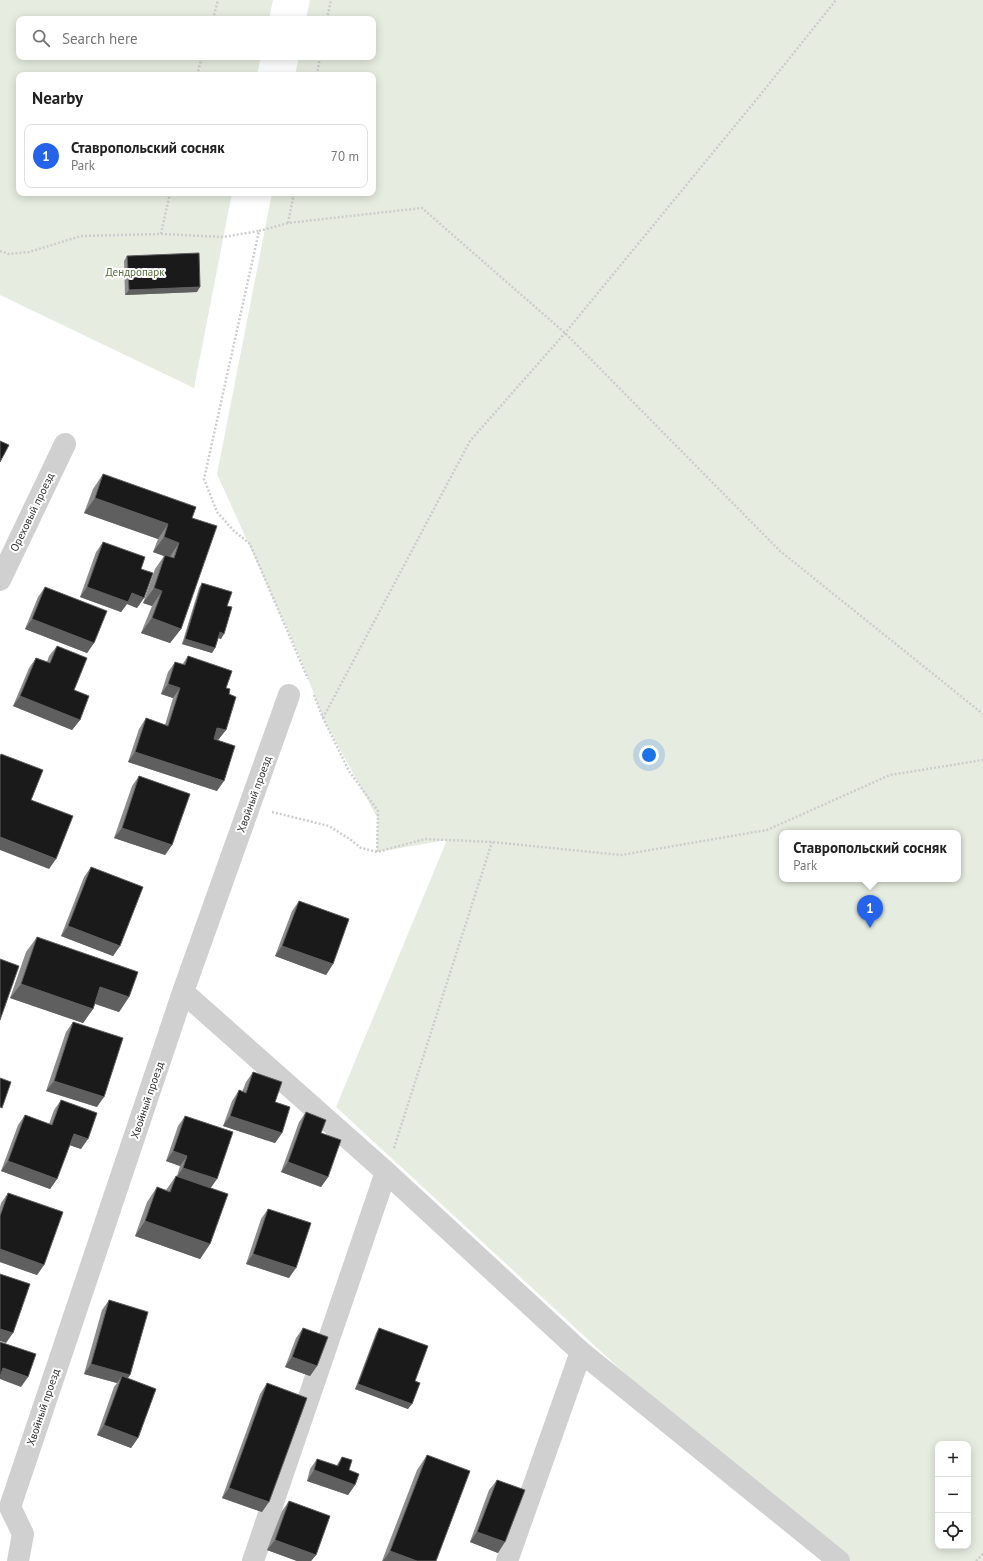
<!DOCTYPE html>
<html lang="en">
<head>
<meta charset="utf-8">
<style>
  body { margin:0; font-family:"PT Sans",sans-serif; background:#f2f2f2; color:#222 }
  .controls { position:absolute; right:12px; bottom:12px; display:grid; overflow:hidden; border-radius:8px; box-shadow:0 2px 10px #0003 }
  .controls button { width:36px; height:36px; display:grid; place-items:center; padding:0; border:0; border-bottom:1px solid #e0e0e0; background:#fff; color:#222; font:20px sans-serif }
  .you { position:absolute; left:649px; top:755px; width:14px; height:14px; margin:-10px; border:3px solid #fff; border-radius:50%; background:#1a73e8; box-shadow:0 0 0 6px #1a73e833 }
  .badge { display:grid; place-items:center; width:26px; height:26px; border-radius:50%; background:#2563eb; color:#fff; font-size:13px; font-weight:700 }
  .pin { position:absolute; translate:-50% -33px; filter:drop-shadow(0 1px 2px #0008) }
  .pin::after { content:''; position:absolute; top:21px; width:14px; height:12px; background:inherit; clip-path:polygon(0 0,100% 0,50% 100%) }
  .popup { position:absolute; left:779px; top:830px; width:182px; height:52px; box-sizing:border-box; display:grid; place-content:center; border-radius:8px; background:#fff; filter:drop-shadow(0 1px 3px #0005); font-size:13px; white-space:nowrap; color:#767676 }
  .popup b { font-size:15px; color:#222 }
  .popup::after { content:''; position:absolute; left:50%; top:100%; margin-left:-8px; border:8px solid transparent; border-top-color:#fff }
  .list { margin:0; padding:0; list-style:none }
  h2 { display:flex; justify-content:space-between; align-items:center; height:52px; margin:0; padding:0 16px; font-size:17px }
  h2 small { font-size:13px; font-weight:400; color:#767676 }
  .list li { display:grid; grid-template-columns:26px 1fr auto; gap:12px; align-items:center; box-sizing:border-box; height:64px; margin:0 8px 8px; padding:0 8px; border:1px solid #e0e0e0; border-radius:8px }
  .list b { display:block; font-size:15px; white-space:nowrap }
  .list p { margin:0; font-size:13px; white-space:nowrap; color:#767676 }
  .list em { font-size:13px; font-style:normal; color:#767676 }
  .icon { flex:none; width:22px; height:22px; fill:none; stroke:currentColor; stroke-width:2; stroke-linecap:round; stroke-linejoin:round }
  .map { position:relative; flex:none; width:983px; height:1561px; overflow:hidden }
  .search { position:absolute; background:#fff; box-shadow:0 2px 10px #0003; left:16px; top:16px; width:360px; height:44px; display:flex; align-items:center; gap:10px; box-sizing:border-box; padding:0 14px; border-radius:8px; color:#767676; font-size:15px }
  .panel { position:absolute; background:#fff; box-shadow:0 2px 10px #0003; left:16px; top:72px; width:360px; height:124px; border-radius:8px }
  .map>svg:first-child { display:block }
  .green { fill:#e6ecdf; fill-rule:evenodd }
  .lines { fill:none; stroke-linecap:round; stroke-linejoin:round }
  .path { stroke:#cdcdcd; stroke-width:2.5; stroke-dasharray:2 2; stroke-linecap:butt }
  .street { stroke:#d0d0d0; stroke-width:22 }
  .wall { fill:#8c8c8c }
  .shaded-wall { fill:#5f5f5f }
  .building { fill:#1a1a1a; stroke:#5f5f5f }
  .labels { text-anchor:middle; stroke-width:4; stroke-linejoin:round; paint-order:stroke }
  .park-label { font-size:11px; fill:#56703f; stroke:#fff }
  .street-label { font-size:11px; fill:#333; stroke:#fff }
</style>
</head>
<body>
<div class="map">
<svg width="983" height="1561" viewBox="0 0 983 1561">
  <rect width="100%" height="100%" fill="#fff"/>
  <path class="green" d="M0,0h273l-4,19h-250v38h242l-4,18h-238v118h213l-38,195 -194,-93z
    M310,0h673v1561h-155l-492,-454 111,-267 -70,12 1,-33 -55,-101 -22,-58 -84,-186 55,-281h101v-118h-78l4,-18h74v-38h-67zM782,833h176v46h-176zM938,1444h30v102h-30z"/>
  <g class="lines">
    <path class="path" d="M213,19l5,-19
      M327,19l4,-19
      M197,75l5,-18
      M317,75l3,-18
      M288,223l6,-30
      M259,231l29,-8 134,-15 143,125 215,218 203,163
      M161,234l9,-41
      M0,251l9,3 20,-2 52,-16 80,-2 62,3 36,-6 -55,248 13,33 17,19 16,13 58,135
      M314,695l9,23 26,53 29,40 -1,41
      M323,718l147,-277 95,-108 196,-239 75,-94
      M272,812l57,14 22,14 10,8 16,4 48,-13 67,3 129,13 146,-25 123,-55 93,-15
      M394,1148l98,-306
      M976,1561l7,-7"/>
    <path class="street" d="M0,580l65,-136
      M183,992l203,180 195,180 258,209
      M10,1507l173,-515 106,-297
      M10,1507l13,27 -5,27
      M253,1561l133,-389
      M507,1561l74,-209"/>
  </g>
  <path class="wall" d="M127,256l70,36 -72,3 -1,-34z
    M103,474l89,44 -11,111 -11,14 -29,-10 11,-27 -9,-3 12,-34 9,-13 -11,-4 5,-13 -74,-26 9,-24z
    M103,542l38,27 3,29 -7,10 -10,-4 -6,8 -41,-15 16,-45z
    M202,583l25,23 -6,33 -3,-1 -3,10 -3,5 -30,-9 17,-56z
    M45,587l49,56 -7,10 -62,-24 13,-32z
    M57,646l17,44 6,30 -8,10 -59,-24 16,-38 7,-10 11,4 2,-6z
    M188,656l38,32 3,6 -3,36 -8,10 -1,51 -89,-29 11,-33 7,-11 19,7 8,-27 -12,-4 7,-22 7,-10 7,3z
    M139,776l33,69 -7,10 -51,-17 18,-52z
    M91,867l29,79 -7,10 -52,-20 23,-59z
    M299,901l34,63 -7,11 -51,-19 17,-45z
    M37,937l92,60 -10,15 -24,-8 -2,5 -10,14 -73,-25 16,-46z
    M73,1022l24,85 -51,-16 20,-59z
    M253,1072l22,30 7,31 -7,10 -52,-17 9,-25 7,-11 3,2 4,-10z
    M61,1100l20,49 -12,-4 -12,34 -7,10 -49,-18 17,-46 7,-10 24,9 5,-14z
    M306,1112l22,65 -7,10 -40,-15 18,-50z
    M185,1116l26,72 -1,56 -10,15 -65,-23 12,-34 10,-15 9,3 10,-14h1l3,-10 -14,-5 12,-35z
    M8,1193l36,72 -7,10 -37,-13v-55l1,-4z
    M268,1209l21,69 -43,-14 15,-45z
    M109,1300l21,75 -3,4 11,59 -7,10 -34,-13 17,-48 3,-4 -33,-9 18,-64z
    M303,1328l14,38 -7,10 -25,-9 11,-29z
    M379,1328l36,53 -7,28 -53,-20 21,-56z
    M267,1383l-5,129 -40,-14 38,-104z
    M427,1455l9,106h-54l35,-91z
    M342,1457l7,13 6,15 -7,10 -41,-14 3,-12 7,-10 19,7z
    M497,1480l1,73 -28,-11 19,-52z
    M289,1501l27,54 -5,6h-14l-30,-11 15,-39z"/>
  <path class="shaded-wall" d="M200,287l-3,5 -72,3 4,-5z
    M95,498l73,26 -10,15 -74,-26z
    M164,537l15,6 -10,15 -4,-3 -1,1 -11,-4z
    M87,587l45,6 12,5 -7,10 -10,-4 -6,8 -41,-15z
    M154,588l8,3 -10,15 -9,-3z
    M152,618l29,11 -11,14 -29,-10z
    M32,619l62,24 -7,10 -62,-24z
    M220,632l4,2 -3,5 -5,-2z
    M185,639l30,9 -3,5 -30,-9z
    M168,684l12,4 -7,10 -12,-4z
    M20,696l60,24 -8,10 -59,-24z
    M217,728l9,2 -8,10 -8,-2z
    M135,752l89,29 -7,10 -89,-29z
    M122,828l50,17 -7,10 -51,-17z
    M0,837l56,22 -7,10 -49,-19z
    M68,926l52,20 -7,10 -52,-20z
    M282,946l51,18 -7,11 -51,-19z
    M21,984l72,25 -10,14 -73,-25z
    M100,987l29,10 -10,15 -29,-10z
    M54,1081l50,16 -7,10 -51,-16z
    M230,1116l52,17 -7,10 -52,-17z
    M74,1134l14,5 -7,10 -14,-5z
    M173,1151l14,5 -7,10 -14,-5z
    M8,1161l49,18 -7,10 -49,-18z
    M288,1162l40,15 -7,10 -40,-15z
    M183,1168l34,11 -7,10 -34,-11z
    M145,1221l65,23 -10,15 -65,-23z
    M0,1249l44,16 -7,10 -37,-13z
    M253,1254l43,14 -7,10 -43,-14z
    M0,1329l13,4 -7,10 -6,-2z
    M292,1357l25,9 -7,10 -25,-9z
    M91,1364l39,11 -7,10 -1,-9 -5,7 -33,-9z
    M3,1368l25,9 -7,10 -21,-8v-6z
    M358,1384l54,20 -4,5 -53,-20z
    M104,1425l34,13 -7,10 -34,-13z
    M314,1470l41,15 -7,10 -41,-14z
    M229,1488l40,14 -7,10 -40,-14z
    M477,1532l28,10 -7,11 -28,-11z
    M275,1540l41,15 -5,6h-14l-30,-11z
    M390,1551l27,10h-34z"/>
  <path class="building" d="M199,253l1,34 -71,3 -2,-34z
    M0,441l9,4 -9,17z
    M103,474l93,33 -4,11 25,8 -36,103 -29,-11 10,-27 -8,-3 11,-33 9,3 5,-15 -15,-6 4,-13 -73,-26z
    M103,542l42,15 -4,12 12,4 -9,25 -12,-5 -4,9 -41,-15z
    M202,583l30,9 -5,14 5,1 -8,27 -4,-2 -5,16 -30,-9z
    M45,587l62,24 -13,32 -62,-24z
    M57,646l30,12 -13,32 15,6 -9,24 -60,-24 16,-38 14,5z
    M188,656l44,15 -6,17 4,1 -1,5 7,3 -10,33 -9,-2 -3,11 21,7 -11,35 -89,-29 11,-34 22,8 12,-38 -12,-4 7,-22 10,3z
    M1,754l42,16 -12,30 42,16 -17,43 -56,-22v-81z
    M139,776l51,18 -18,51 -50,-17z
    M91,867l52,20 -23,59 -52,-20z
    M299,901l50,18 -16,45 -51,-18z
    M37,937l101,35 -9,25 -29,-10 -7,22 -72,-25z
    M0,959l19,7 -19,54z
    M73,1022l50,16 -19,59 -50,-16z
    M253,1072l29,10 -7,20 15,5 -8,26 -52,-17 9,-26 7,3z
    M0,1078l11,4 -9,26 -2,-1z
    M61,1100l36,13 -9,26 -14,-5 -17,45 -49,-18 17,-46 27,10z
    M306,1112l20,8 -5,13 20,7 -13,37 -40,-15z
    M185,1116l48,16 -16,47 -34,-11 4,-12 -14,-5z
    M176,1176l52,18 -18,50 -65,-23 12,-34 13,5z
    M8,1193l55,19 -19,53 -44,-16v-33z
    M268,1209l43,14 -15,45 -43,-14z
    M0,1274l30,10 -17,49 -13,-4z
    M109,1300l39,12 -18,63 -39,-11z
    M303,1328l25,9 -11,29 -25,-9z
    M379,1328l49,18 -13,35 5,2 -8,21 -54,-20z
    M0,1342l36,12 -8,23 -25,-9 -3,9z
    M122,1376l34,13 -18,49 -34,-13z
    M267,1383l40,15 -38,104 -40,-14z
    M427,1455l43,16 -34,90h-19l-27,-10z
    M342,1457l10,3 -3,10 10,4 -4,11 -41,-15 3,-11 21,7z
    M497,1480l28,10 -20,52 -28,-10z
    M289,1501l41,15 -14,39 -41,-15z"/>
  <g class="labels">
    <g class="park-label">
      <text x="135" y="276">Дендропарк</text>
    </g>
    <g class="street-label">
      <text transform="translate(32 512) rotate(-64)" y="4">Ореховый проезд</text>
      <text transform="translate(254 794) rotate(-70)" y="4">Хвойный проезд</text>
      <text transform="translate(147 1100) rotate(-71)" y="4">Хвойный проезд</text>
      <text transform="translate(43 1407) rotate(-71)" y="4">Хвойный проезд</text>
    </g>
  </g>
</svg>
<div class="controls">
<button>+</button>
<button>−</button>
<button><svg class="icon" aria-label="locate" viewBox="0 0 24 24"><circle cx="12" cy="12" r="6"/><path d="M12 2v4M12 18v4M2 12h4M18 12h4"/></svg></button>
</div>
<div class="you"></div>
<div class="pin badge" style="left:870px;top:928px">1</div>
<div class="popup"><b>Ставропольский сосняк</b>Park</div>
<div class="search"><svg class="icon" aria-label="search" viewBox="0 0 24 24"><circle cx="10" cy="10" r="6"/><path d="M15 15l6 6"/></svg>Search here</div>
<section class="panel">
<h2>Nearby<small></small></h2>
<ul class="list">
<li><span class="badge">1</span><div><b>Ставропольский сосняк</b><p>Park</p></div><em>70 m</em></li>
</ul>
</section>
</div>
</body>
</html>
